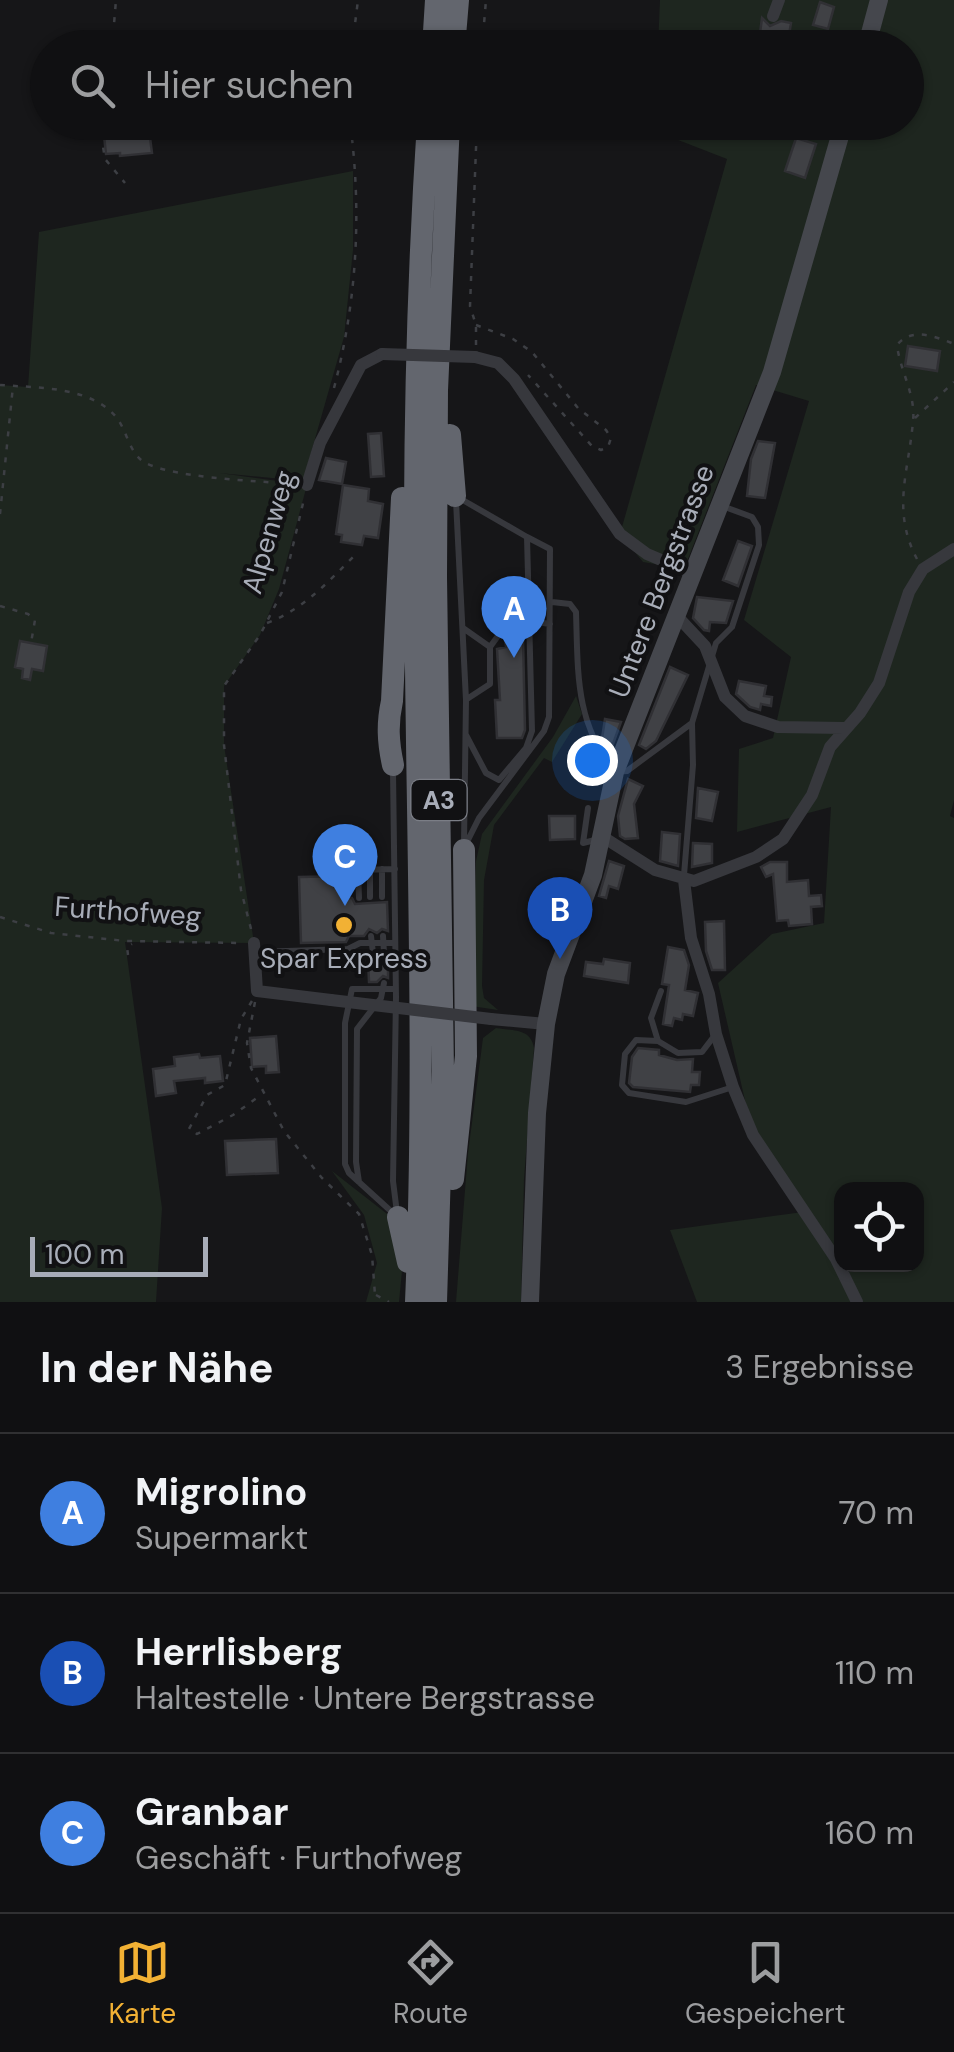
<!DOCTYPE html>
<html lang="de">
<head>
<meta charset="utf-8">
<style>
  body { margin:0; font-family:"DM Sans",sans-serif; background:#1e1e20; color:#f1f3f6 }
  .controls { position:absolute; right:30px; bottom:30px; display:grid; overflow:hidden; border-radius:20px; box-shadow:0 2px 8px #0004 }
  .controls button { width:90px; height:90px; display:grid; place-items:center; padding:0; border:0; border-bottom:2px solid #303032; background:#101012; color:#f1f3f6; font:50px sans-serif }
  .scale { position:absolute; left:30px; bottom:25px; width:178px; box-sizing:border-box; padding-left:10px; border:5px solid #a8adb8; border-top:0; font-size:28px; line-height:35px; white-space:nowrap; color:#a8adb8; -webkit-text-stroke:8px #111113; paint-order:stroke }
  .you { position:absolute; left:592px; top:760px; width:35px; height:35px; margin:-25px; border:8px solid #fff; border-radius:50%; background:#1a73e8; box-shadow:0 0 0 15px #1a73e833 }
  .badge { display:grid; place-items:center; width:65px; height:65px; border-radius:50%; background:#f2b134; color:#fff; font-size:32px; font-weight:700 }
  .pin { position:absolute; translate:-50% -82px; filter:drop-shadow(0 2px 5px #0008) }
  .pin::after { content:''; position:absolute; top:52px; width:35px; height:30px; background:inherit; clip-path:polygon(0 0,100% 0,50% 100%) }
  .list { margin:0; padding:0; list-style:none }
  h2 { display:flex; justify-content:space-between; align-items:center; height:130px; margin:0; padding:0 40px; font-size:42px }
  h2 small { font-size:32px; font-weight:400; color:#9c9d9f }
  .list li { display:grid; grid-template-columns:65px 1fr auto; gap:30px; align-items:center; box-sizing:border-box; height:160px; padding:0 40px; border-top:2px solid #303032 }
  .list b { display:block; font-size:38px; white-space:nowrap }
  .list p { margin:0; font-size:32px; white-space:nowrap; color:#9c9d9f }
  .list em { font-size:32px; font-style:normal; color:#9c9d9f }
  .icon { flex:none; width:55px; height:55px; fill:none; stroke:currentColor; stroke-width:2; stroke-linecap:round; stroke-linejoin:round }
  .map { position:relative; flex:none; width:954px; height:1302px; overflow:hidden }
  .search { position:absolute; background:#101012; box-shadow:0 2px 8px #0004; left:30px; right:30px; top:30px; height:110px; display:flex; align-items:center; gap:25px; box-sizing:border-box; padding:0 35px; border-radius:55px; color:#9c9d9f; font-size:38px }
  .sheet { height:610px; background:#101012 }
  nav { display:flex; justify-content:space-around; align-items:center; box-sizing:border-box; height:140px; border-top:2px solid #303032; background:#101012; font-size:28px; color:#9c9d9f }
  nav a { display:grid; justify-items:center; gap:5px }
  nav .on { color:#f2b134 }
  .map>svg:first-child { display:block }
  .green { fill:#1e261f; fill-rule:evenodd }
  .building { fill:#404145; stroke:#303034; stroke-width:2.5 }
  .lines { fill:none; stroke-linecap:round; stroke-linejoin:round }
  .path { stroke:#3d3f44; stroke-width:2.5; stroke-dasharray:5 8; stroke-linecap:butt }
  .lane { stroke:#37383d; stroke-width:6 }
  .street { stroke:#37383d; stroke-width:12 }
  .secondary { stroke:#45474d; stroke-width:18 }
  .highway { stroke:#63666e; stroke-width:22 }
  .street-bridge { stroke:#37383d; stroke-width:12 }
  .poi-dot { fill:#f2b134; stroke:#111113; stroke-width:4 }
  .labels { text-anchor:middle; stroke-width:8; stroke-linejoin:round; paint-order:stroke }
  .shield { fill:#111113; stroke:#7b7e86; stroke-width:2.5 }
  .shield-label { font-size:25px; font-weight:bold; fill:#a8adb8 }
  .street-label { font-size:28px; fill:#a8adb8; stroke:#111113 }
  .poi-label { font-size:28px; fill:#a8adb8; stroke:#111113 }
</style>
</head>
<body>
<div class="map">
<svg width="954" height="1302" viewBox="0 0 954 1302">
  <rect width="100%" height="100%" fill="#161618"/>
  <path class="green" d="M660,0h294v800l-4,16 4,2v484h-257l-27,-72 133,-18 -50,-77 -35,-152 54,-49 52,-11 7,-116 -94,25 2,-83 34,-11 18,-81 -47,-37 65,-219 -53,-16 -72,184 -41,-7 -23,-28 107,-375 -72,-28 1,-8 250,-1v-74l-248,-1zM842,1190h74v74h-74z
    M353,171v79l-9,87 -41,144 -84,-8 88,12 -28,104 -19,46 -36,51v59l30,198 -129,-1 37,266 -6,94h-156v-917l28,2 11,-155z
    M576,696l6,18 -30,48 -8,-4 -50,67 -10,55 -2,106 2,12 14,12 -27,-4 5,-145 6,-27 71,-97z
    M496,1028c16,3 35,0 38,20l-10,131 -3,123h-65l12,-149 15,-115z
    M332,1171l59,46 11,54 -3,31h-33l11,-39 -13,-48z"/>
  <path class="building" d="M820,2l14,5 -6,22 -15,-4z
    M762,18l8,8 11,-5 10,2 -4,25h-29z
    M116,122h32l4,31 -32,3v-3l-14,1 -3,-27 14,-1z
    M796,138l20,6 -11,34 -20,-7z
    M908,346l32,5 -3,20 -32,-5z
    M381,433l3,43 -13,1 -3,-43z
    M758,441l17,2 -10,55 -18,-2 4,-37z
    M326,458l20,4 -4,22 -23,-4z
    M343,485l26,4 -1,12 15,3 -5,34 -14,-2 -2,9 -21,-3 1,-7 -6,-1z
    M738,541l14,5 -14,40 -15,-6z
    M697,597l36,4 -7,22 -16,-1 -1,9 -5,-1 -11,-12z
    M505,638h18l2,92 -3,8h-25l-2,-38h5l-3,-51 9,-2z
    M20,641l27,5 -4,25 -11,-2 -2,11 -8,-2 1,-9 -8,-2z
    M670,667l18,8 -32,66 -10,8 -7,-4z
    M739,681l27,5 -2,10 8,1 -1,9 -10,-2 -1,6 -10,-3 -14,-13z
    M605,719l16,3 -8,22 -9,-2 -2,-4z
    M628,779l15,7 -9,18 4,34 -13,1 -5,-3 -2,-20z
    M698,788l20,4 -6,29 -16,-3z
    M549,816h26v23l-25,1z
    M662,832l18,2 -2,32 -18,-5z
    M693,843l19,1v19l-20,4z
    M609,861l15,5 -6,23 -9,-3 -3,12 -7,-2z
    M770,862h17v20l21,-2 1,16 12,-1 1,11 -11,1 1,17 -23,2 -1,-6 -11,1 -4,-47 -7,3 -5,-10z
    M348,876v22h4l3,6 32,-2 1,29 -6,-2 -5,4 -8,-4 -5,7h-15l-3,6 -45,1 -2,-66z
    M724,921l1,49h-13l-6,-19 -1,-29z
    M668,947l16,3 5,15 -4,25 13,3 -5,23 -10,-2 -1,6 -8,-2 -2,8 -9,-2 6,-39 -7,-1z
    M379,957l9,2v19l-5,-2 -6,6h-8l-1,-24z
    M604,959l26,4 -2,20 -44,-7 2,-14 17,2z
    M276,1036l3,36 -13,1v-7l-14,1 -2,-29z
    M638,1048l21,2v5l18,5 16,-1 -1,13h8l-1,13h-8l-1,7 -57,-5 -4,-4 3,-26z
    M199,1054l1,4 20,-2 3,25 -18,2v-5l-31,3 2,12 -20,3 -3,-27 22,-3 -1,-9z
    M276,1139l2,34 -51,2 -2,-34z"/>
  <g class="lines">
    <path class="path" d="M112,48l4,-48
      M352,48l6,-48
      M482,48l4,-48
      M99,122l6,37 20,24
      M476,325l37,14 19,13 46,56 28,22 5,8 -3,9 -7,3 -9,-4 -64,-71
      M476,345v-20l-6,-19 7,-184
      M0,385c38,3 91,1 117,33 9,12 12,31 23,41 20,19 122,22 153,25
      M334,388c23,-87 28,-176 16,-266
      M915,418l39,-36
      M0,514l13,-128
      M917,559c-26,-49 -8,-88 -4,-138 3,-26 -13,-50 -16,-76 15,-18 37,-9 57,-1
      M0,606l28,8 7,6 -4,23
      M267,623c37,-14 61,-41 89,-69
      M0,917l51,16 74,8 116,2
      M251,929l-10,-39 -17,-145v-59l36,-51 22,-43 22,-93
      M128,955l-1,-8 5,-3
      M252,1001l-11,18 -16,66 -18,10 -18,34 8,5 36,-19 28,-20
      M255,1002l-8,41 4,25 33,63 38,47 37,36 13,41 3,40
      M376,1295l13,7"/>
    <path class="lane" d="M461,499l66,38 5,194 -6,17 -27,32 -13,-7 -20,-38
      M456,501l10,199 -2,143
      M552,602l18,2 6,8c2,61 -1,111 39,160l12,-1 65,-48
      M463,628l27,19v37l-23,15
      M490,647l21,-29 39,6
      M393,772l3,225 -3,184 4,32
      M588,808l-5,35 12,-3
      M466,844l13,-26 65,-87 5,-14 1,-168 -23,-12
      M382,869v28
      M370,870v27
      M684,875l9,-110 -1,-42 24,-80 16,-16 27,-82 -1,-18 -6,-10 -30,-11
      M359,898l-1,-28 37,-1
      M371,936l2,17
      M383,936l1,17
      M256,952l92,-3 12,-6h35
      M661,991l-10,27 7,23 20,12 24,-1 13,-17
      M658,1041l-22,-1 -11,14 -3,31 7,8 57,9 47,-15
      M359,1182l-3,-20 1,-133 24,-31 3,-15
      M393,1213l-44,-40 -4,-9v-141l7,-34h42"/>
    <path class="street" d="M773,16l6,-16
      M475,357l23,6 16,16 106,155 27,20 47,20
      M307,485l13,-42 41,-78 21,-11
      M677,616l28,30 20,51 20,19 33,11 66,1
      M603,837l52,33 39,11 62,-24 27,-18 29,-44 18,-48 30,-34 19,-30 30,-91 14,-23 31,-20
      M684,880l7,58 18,56 7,40 17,53 20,48 83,124 21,43
      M254,943l3,48 74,9
      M491,1019l55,5"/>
    <path class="secondary" d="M866,48l13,-48
      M530,1302l7,-189 9,-89 10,-50 37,-99 22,-103 157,-400 72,-250"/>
    <path class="highway" d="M433,48l3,-48
      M454,48l4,-48
      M450,435l5,61
      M393,765c-5,-23 -6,-41 -1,-64l10,-203
      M453,1179l13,-123 -2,-206
      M398,1217l10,45
      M416,1302c11,-257 -1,-514 -1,-771 0,-137 4,-273 13,-409
      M436,1302l7,-231 -7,-494 1,-187 12,-268"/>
    <path class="street-bridge" d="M382,354l93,3
      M331,1000l160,19"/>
  </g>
  <circle class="poi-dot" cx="344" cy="925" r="10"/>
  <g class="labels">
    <rect class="shield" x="411.5" y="780" width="55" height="40" rx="8"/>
    <g class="shield-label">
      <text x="439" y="809">A3</text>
    </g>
    <g class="street-label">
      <text transform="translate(268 532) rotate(-74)" y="10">Alpenweg</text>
      <text transform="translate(661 581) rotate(-69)" y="10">Untere Bergstrasse</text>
      <text transform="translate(128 911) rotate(4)" y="10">Furthofweg</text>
    </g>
    <g class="poi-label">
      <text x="344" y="968">Spar Express</text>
    </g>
  </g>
</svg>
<div class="controls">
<button><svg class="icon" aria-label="locate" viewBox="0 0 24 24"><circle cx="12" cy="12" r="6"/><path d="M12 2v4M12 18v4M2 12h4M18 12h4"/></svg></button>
</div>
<div class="scale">100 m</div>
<div class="you"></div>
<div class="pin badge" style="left:514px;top:658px;background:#3f7fe0">A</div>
<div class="pin badge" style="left:560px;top:959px;background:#1a4fb4">B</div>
<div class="pin badge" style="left:345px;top:906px;background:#3f7fe0">C</div>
<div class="search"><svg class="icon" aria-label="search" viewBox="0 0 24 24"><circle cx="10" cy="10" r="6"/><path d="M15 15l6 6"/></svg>Hier suchen</div>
</div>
<section class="sheet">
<h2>In der Nähe<small>3 Ergebnisse</small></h2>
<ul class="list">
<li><span class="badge" style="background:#3f7fe0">A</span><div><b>Migrolino</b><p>Supermarkt</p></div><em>70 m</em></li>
<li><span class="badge" style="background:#1a4fb4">B</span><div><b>Herrlisberg</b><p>Haltestelle · Untere Bergstrasse</p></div><em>110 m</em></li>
<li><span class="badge" style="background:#3f7fe0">C</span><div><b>Granbar</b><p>Geschäft · Furthofweg</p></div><em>160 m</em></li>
</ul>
</section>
<nav>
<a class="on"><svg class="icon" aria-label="map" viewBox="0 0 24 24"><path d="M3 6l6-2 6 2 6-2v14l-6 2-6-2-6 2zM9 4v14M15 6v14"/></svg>Karte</a>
<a><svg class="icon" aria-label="directions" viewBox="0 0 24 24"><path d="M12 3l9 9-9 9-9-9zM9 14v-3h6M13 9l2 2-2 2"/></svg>Route</a>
<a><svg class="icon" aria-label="saved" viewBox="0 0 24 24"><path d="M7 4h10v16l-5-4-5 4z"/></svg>Gespeichert</a>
</nav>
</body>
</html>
